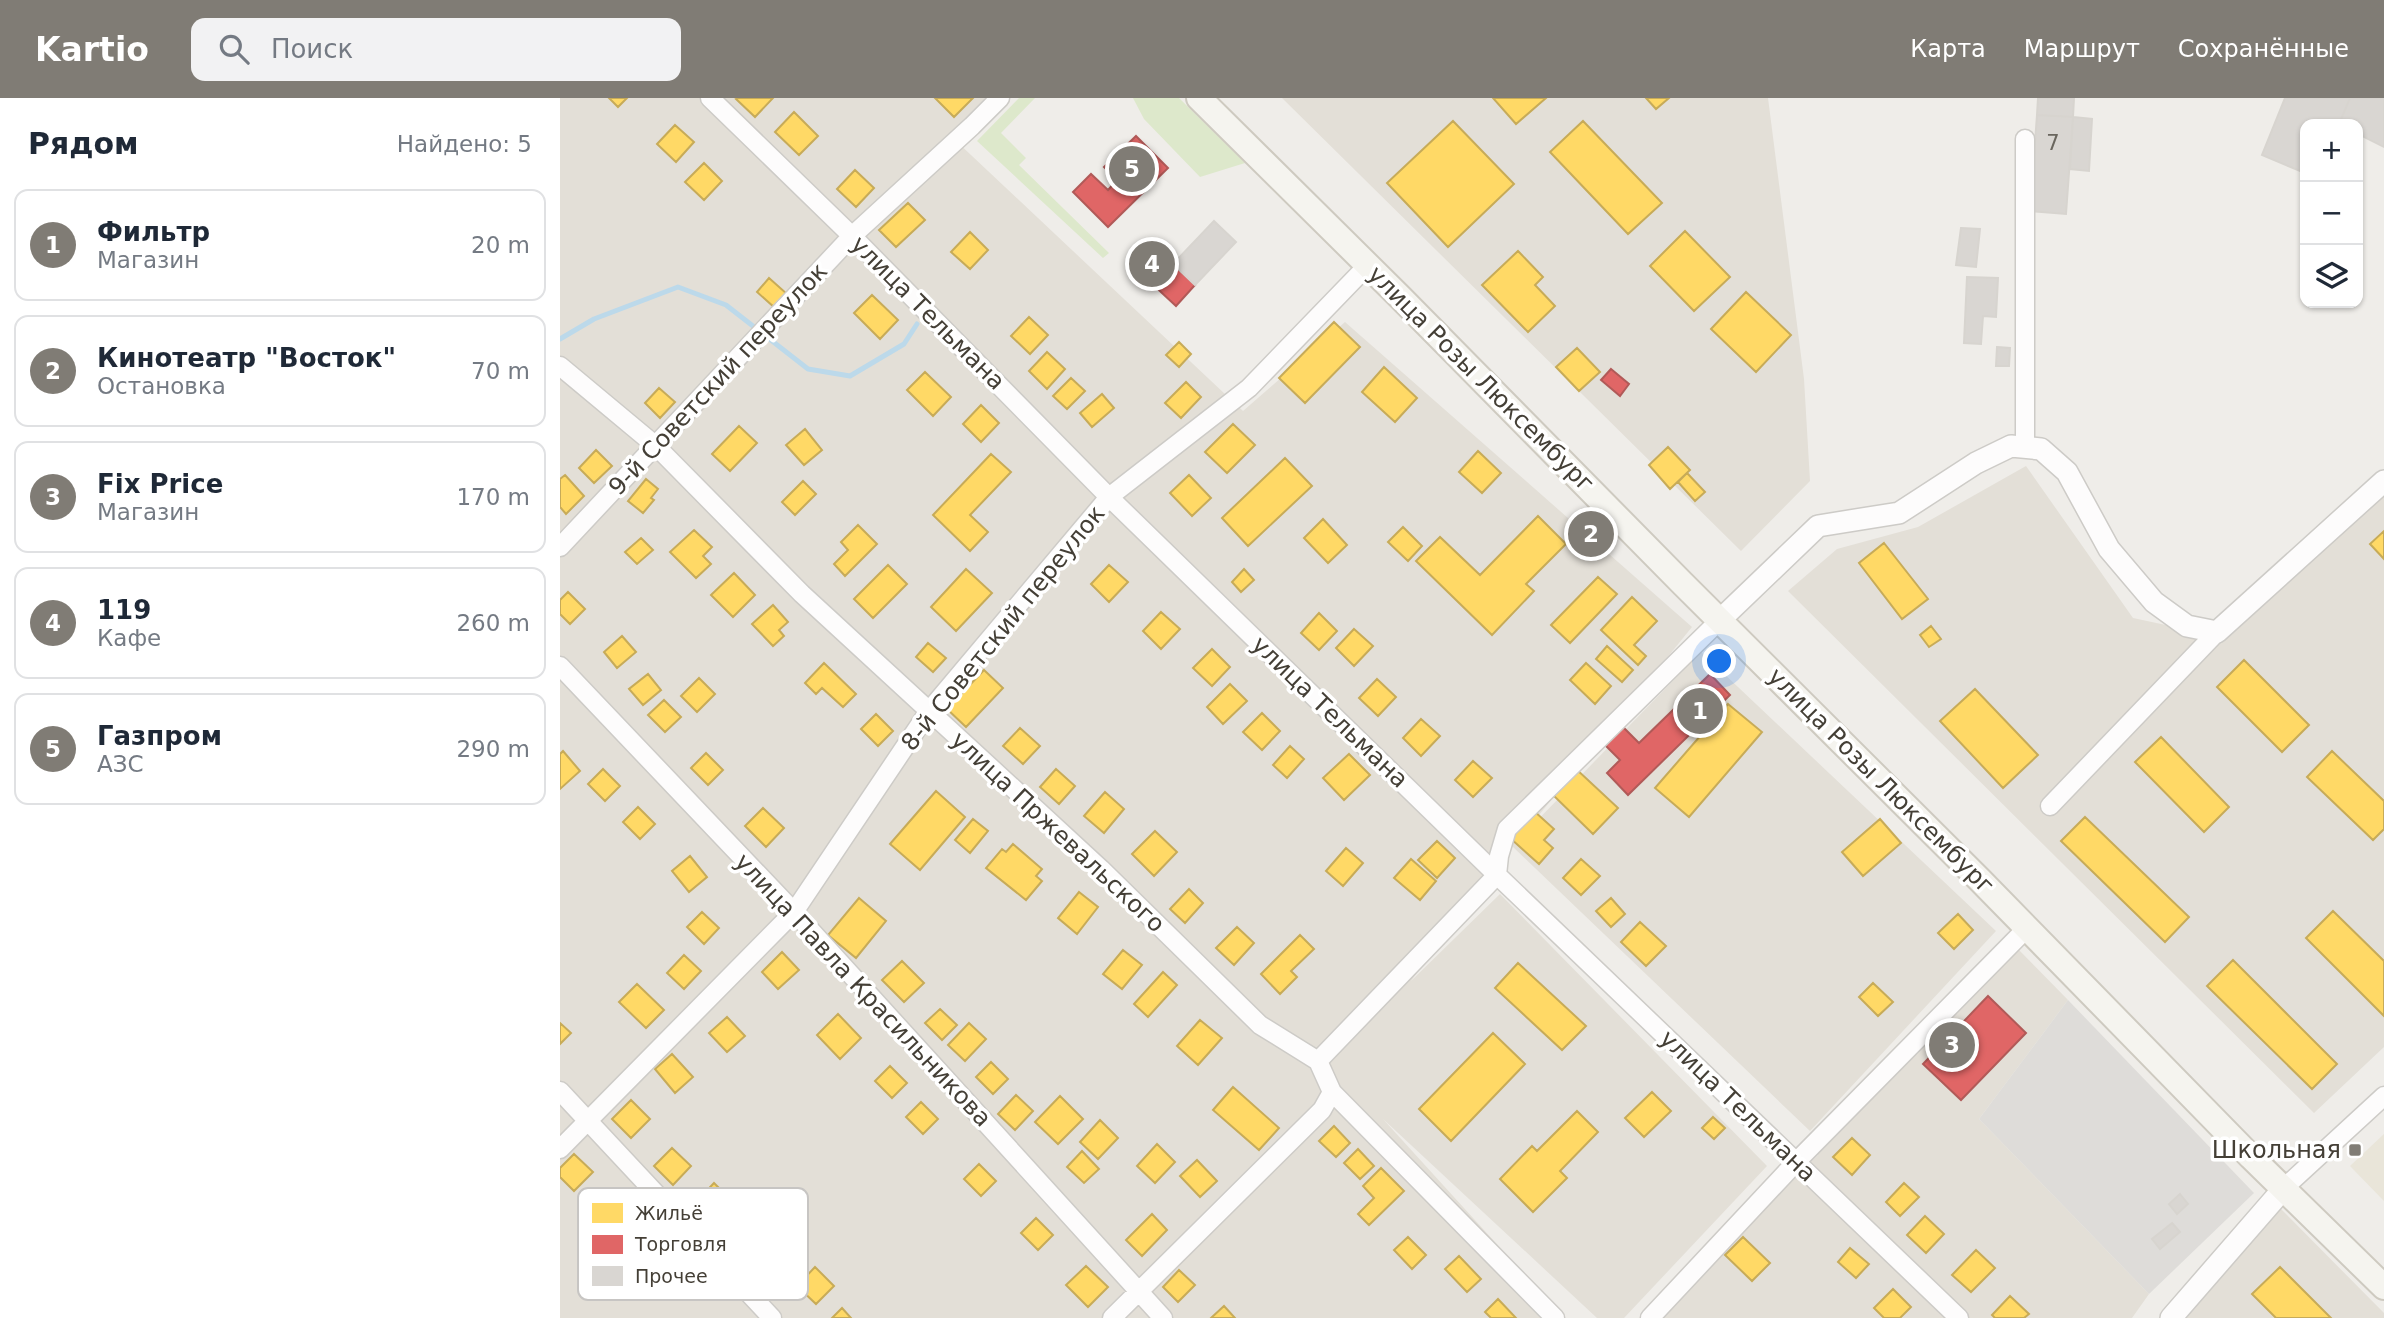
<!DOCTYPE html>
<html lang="ru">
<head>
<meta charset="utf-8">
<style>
  body { margin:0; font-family:"DejaVu Sans",sans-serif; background:#f2f2f3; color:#1f2937 }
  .controls { position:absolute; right:21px; top:21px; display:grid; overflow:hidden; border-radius:14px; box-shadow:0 2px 5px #0004 }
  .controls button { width:63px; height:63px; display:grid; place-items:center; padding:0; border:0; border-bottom:2px solid #e0e1e3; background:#fff; color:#1f2937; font:35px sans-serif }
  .you { position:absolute; left:1160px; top:564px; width:24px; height:24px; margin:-18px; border:5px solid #fff; border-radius:50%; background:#1a73e8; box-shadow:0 0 0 10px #1a73e833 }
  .badge { display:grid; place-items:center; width:46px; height:46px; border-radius:50%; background:#807c75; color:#fff; font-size:23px; font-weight:700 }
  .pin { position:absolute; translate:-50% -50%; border:4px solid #fff; box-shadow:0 2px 7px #0006 }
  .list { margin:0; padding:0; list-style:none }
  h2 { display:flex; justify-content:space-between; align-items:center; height:91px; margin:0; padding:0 28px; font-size:30px }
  h2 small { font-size:23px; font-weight:400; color:#747a83 }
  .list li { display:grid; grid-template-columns:46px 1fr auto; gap:21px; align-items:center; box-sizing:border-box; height:112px; margin:0 14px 14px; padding:0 14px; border:2px solid #e0e1e3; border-radius:14px }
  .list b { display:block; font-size:26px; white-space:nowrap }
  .list p { margin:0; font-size:23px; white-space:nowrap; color:#747a83 }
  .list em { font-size:23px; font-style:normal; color:#747a83 }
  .icon { flex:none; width:38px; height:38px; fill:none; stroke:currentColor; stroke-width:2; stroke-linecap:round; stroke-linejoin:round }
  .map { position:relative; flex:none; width:1824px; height:1220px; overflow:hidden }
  header { display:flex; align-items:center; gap:42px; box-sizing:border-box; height:98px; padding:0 35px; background:#807c75; color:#fff }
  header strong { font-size:33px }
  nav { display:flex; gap:38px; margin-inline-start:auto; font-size:24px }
  .search { width:490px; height:63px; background:#f2f2f3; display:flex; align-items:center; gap:18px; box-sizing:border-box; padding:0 24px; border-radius:14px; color:#747a83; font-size:26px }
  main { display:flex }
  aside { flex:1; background:#fff }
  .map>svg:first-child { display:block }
  .residential { fill:#e3dfd7 }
  .education { fill:#e9e5d9 }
  .green { fill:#dde8cb }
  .parking { fill:#dedcd9 }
  .homes { fill:#ffd966; stroke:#c7ab58; stroke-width:2 }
  .shops { fill:#e06666; stroke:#b15a58; stroke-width:2 }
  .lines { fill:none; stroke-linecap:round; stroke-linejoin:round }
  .stream { stroke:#bcd9ea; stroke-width:5 }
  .building { fill:#d9d6d2; stroke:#d7d4cf; stroke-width:2 }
  .minor-casing { stroke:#cdcbc7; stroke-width:21 }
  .tertiary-casing { stroke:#cdcbc7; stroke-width:24 }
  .secondary-casing { stroke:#cecac0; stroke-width:28 }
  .minor { stroke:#fdfcfc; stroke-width:18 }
  .tertiary { stroke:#fdfcfc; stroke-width:21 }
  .secondary { stroke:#f5f4ef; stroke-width:24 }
  .poi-dot { fill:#807c75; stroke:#fff; stroke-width:2.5 }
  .labels { text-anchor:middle; stroke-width:7; stroke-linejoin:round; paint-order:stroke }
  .number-label { font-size:21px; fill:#6a665e }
  .street-label { font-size:24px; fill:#443f36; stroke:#fff }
  .poi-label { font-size:24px; fill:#443f36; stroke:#fff; text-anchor:end }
  .key { fill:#fff; stroke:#c7c5c3; stroke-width:2 }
  .key-label { font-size:19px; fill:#443f36 }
</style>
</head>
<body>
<header>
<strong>Kartio</strong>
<div class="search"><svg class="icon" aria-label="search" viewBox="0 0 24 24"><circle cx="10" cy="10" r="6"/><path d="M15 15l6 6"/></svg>Поиск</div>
<nav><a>Карта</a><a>Маршрут</a><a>Сохранённые</a></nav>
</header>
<main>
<aside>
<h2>Рядом<small>Найдено: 5</small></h2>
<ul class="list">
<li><span class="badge">1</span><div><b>Фильтр</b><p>Магазин</p></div><em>20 m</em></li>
<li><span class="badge">2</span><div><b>Кинотеатр &quot;Восток&quot;</b><p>Остановка</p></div><em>70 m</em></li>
<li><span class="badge">3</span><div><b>Fix Price</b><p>Магазин</p></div><em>170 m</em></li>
<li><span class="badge">4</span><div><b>119</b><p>Кафе</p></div><em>260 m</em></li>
<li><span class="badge">5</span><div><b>Газпром</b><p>АЗС</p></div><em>290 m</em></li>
</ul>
</aside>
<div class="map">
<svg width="1824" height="1220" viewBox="0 0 1824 1220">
  <rect width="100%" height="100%" fill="#efede9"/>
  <path class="residential" d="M0,0h433l-39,41 289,272 102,-89 347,305 -170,209 179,-184 295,279 -186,200 -298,-285 -101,135 89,-87 267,272 -143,152h-27l-214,-199 181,199h-1004z
    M722,0h486l36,281 6,102 -69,70z
    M1466,368l107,152 89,19 162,-146v556l-70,66 -526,-522 49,-42 81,-22z
    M1458,851l50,51 -89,119 170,175 -17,24h-483l169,-163 -2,-3z
    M1720,1110l104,105v5h-202z"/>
  <path class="education" d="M1824,1036v67l-34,-35z"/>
  <path class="green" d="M459,0h16l-34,35 25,25 -7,7 90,88 -6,5 -126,-117z
    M573,0h46l66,65 -45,14 -56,-58z"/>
  <path class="parking" d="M1508,902l186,193 -105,101 -170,-175z"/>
  <path class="homes" d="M49,0h18l-9,9z
    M178,0h35l-18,19 -19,-18z
    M375,0h38l-19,19z
    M933,0h53l-30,26z
    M1086,0h23l-13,11z
    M234,14l24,24 -19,19 -24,-23z
    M893,23l61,63 -66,63 -61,-64z
    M1023,23l79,82 -34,31 -78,-82z
    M115,27l19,17 -18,20 -19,-18z
    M144,65l18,18 -18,19 -19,-18z
    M295,72l19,18 -18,19 -19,-18z
    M348,105l17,17 -29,27 -17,-17z
    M1125,133l45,46 -36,34 -44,-45z
    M410,134l18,18 -18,19 -19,-17z
    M958,153l25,26 -8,8 20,21 -27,26 -46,-47z
    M209,180l18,16 -12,14 -18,-16z
    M1186,194l45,43 -35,37 -45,-43z
    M312,197l26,25 -18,19 -26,-26z
    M469,219l19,18 -18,19 -19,-18z
    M774,224l26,25 -55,56 -26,-25z
    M619,244l12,12 -12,13 -13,-12z
    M1017,250l23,24 -21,19 -23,-24z
    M487,254l18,17 -18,20 -18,-18z
    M824,269l33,31 -22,24 -33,-30z
    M365,274l26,25 -18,19 -26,-26z
    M511,280l14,13 -18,18 -14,-13z
    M626,284l15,15 -20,21 -16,-15z
    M99,290l16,14 -15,16 -15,-15z
    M542,296l12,14 -22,19 -12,-14z
    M421,307l18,18 -18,19 -18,-18z
    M673,326l22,21 -28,28 -22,-21z
    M179,328l18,17 -27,28 -18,-17z
    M245,331l17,21 -18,15 -18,-20z
    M1108,349l22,23 -20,19 -21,-24z
    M36,352l16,16 -18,17 -15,-15z
    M918,353l23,22 -19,20 -23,-21z
    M431,356l20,18 -41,43 18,17 -18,19 -37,-36z
    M725,360l27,28 -64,60 -26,-28z
    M1127,375l18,19 -10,9 -17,-19z
    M5,377l19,21 -18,18 -6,-7v-28z
    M629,377l22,23 -19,18 -22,-23z
    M86,381l12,10 -7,9 3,2 -11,13 -15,-12z
    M243,383l13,13 -21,21 -13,-13z
    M978,418l28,28 -40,40 8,7 -42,44 -76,-74 24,-24 40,38z
    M763,421l24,26 -19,18 -24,-25z
    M298,427l19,19 -32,32 -11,-12 14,-14 -7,-8z
    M843,429l19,19 -14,15 -20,-19z
    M134,432l18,17 -9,9 8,8 -15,14 -26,-26z
    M1824,433v28l-14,-15z
    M81,440l12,12 -16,14 -12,-12z
    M1324,445l44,56 -26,20 -43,-56z
    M328,467l19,19 -34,34 -19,-19z
    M549,467l19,17 -19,20 -18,-18z
    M406,471l26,24 -36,38 -25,-24z
    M684,471l10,11 -13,12 -9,-10z
    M174,475l21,22 -22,22 -22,-22z
    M1038,479l19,17 -47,49 -19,-18z
    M8,494l17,17 -15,15 -10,-10v-14z
    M1072,499l25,24 -23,24 12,11 -8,9 -37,-35z
    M213,507l15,17 -9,8 5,6 -11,10 -21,-22z
    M601,514l19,17 -19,20 -18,-18z
    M759,515l18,18 -18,19 -18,-17z
    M1371,528l10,13 -12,8 -9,-12z
    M794,531l19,17 -19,20 -18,-18z
    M62,538l14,16 -19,16 -13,-16z
    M368,545l18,15 -13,14 -17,-15z
    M1047,548l26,24 -11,12 -26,-23z
    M652,551l18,18 -18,19 -19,-18z
    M1684,562l65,65 -27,27 -65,-65z
    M264,565l32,31 -13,13 -21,-19 -6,6 -11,-11z
    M1026,565l25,23 -16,18 -25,-24z
    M424,572l19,18 -37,39 -19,-18z
    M88,576l13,16 -18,15 -14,-16z
    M139,580l16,16 -18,18 -16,-16z
    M817,581l19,18 -18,19 -19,-18z
    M670,586l17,17 -24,23 -16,-17z
    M1415,591l63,66 -35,33 -63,-67z
    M104,602l17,17 -16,15 -17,-17z
    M1168,606l34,28 -73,85 -34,-29z
    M702,615l18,18 -18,19 -19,-18z
    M316,616l17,17 -15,15 -17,-17z
    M861,621l19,17 -19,20 -18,-18z
    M460,630l20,18 -17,18 -20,-18z
    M1601,639l68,70 -25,25 -69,-70z
    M730,648l14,13 -17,19 -14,-13z
    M3,653l17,20 -20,18v-35z
    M1772,653l52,50v28l-11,11 -66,-63z
    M146,655l17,17 -15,15 -17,-17z
    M789,656l21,21 -26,25 -21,-22z
    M913,663l19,17 -19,19 -18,-17z
    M1015,670l43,40 -25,26 -42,-41z
    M43,671l17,17 -15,15 -17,-17z
    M496,671l19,17 -16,18 -19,-17z
    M376,693l29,26 -45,53 -30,-26z
    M545,694l19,17 -20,24 -20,-17z
    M78,709l17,17 -15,15 -17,-17z
    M203,710l21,20 -18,19 -21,-21z
    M974,713l20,18 -10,11 9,8 -14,16 -29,-26z
    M1525,719l104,100 -24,25 -104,-101z
    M413,721l15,12 -18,22 -15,-13z
    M1320,721l21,24 -38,33 -21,-24z
    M595,733l22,21 -23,24 -22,-22z
    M877,743l18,17 -18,20 -19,-18z
    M453,746l29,25 -6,7 6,5 -16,19 -40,-32 16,-19 4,3z
    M786,750l17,15 -20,23 -17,-15z
    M130,758l17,21 -18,15 -17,-21z
    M851,761l25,22 -16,19 -26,-22z
    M1021,761l19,17 -19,19 -18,-17z
    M629,791l14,14 -18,20 -15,-14z
    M519,794l19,15 -21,27 -19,-16z
    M299,800l27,23 -30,37 -28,-23z
    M1051,800l14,16 -14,13 -15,-16z
    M1773,813l51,50v55l-78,-78z
    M142,814l17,16 -15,16 -17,-17z
    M1398,816l15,16 -19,19 -16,-16z
    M1080,824l26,24 -20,20 -25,-24z
    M677,829l17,16 -20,22 -18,-17z
    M740,837l14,14 -23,22 6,6 -17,17 -19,-20z
    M563,852l19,15 -20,24 -19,-15z
    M222,854l17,18 -21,19 -16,-17z
    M124,857l17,16 -17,18 -17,-16z
    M1673,862l104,104 -25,25 -105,-103z
    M342,863l22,22 -20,19 -22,-22z
    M958,865l68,63 -24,24 -67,-62z
    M603,874l14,13 -29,32 -14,-13z
    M1313,885l20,19 -15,14 -19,-19z
    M77,886l27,26 -18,18 -27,-26z
    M380,911l17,16 -15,15 -17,-17z
    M278,916l23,24 -21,21 -23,-24z
    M167,919l18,19 -18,16 -18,-19z
    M640,922l22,18 -24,27 -21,-19z
    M0,925l11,10 -11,11z
    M409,925l17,16 -21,22 -17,-16z
    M933,935l32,31 -74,77 -32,-32z
    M112,956l21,23 -18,16 -20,-24z
    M431,964l17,17 -15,15 -17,-17z
    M330,968l17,17 -15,15 -17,-17z
    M673,989l46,41 -20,22 -46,-40z
    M1092,994l19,19 -27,26 -19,-19z
    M456,997l17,16 -18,19 -17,-16z
    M500,998l23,23 -25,25 -23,-22z
    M71,1002l19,19 -19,19 -19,-19z
    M361,1004l17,17 -15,15 -17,-17z
    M1017,1013l21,21 -38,39 7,7 -34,34 -33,-33 32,-33 5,5z
    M1153,1019l12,11 -11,11 -12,-11z
    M540,1022l18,18 -20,21 -18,-17z
    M774,1028l16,17 -14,14 -17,-16z
    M1292,1040l18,17 -18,20 -19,-18z
    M597,1046l18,18 -20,21 -18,-17z
    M112,1050l19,18 -18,19 -19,-19z
    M798,1051l16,17 -14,13 -16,-16z
    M522,1053l17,18 -15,14 -17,-16z
    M14,1056l19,18 -19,19 -14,-14v-9z
    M637,1062l20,21 -17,16 -20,-21z
    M419,1066l17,17 -15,15 -17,-17z
    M821,1070l23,23 -35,34 -11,-11 16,-16 -11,-12z
    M154,1085l19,19 -18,18 -19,-18z
    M1344,1085l15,14 -19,19 -14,-14z
    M592,1116l15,16 -25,26 -16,-16z
    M1365,1118l19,18 -18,19 -19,-18z
    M476,1120l17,17 -15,15 -17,-17z
    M848,1139l18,18 -14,14 -18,-19z
    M1183,1139l27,26 -18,18 -27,-26z
    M1290,1150l19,16 -13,14 -18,-16z
    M1416,1152l19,18 -24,24 -19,-17z
    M899,1158l22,23 -14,13 -22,-23z
    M526,1168l22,21 -20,20 -22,-22z
    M255,1169l19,19 -18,18 -19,-18z
    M1720,1169l51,51h-55l-24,-24z
    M619,1172l16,15 -17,17 -15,-15z
    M1333,1191l18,18 -11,11h-16l-10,-10z
    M1450,1198l19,18 -5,4h-29l-3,-3z
    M938,1201l18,19h-25l-6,-6z
    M664,1208l11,12h-24z
    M282,1210l9,10h-19z"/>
  <path class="shops" d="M576,38l32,32 -60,59 -35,-35 18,-18 17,16 9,-10 -13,-13z
    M593,151l9,4 33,32 -19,21 -43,-40 13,-14z
    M1051,271l18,15 -9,12 -19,-16z
    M1150,576l20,21 -102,100 -21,-22 13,-13 -18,-18 18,-18 19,19z
    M1428,898l38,37 -65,67 -38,-36z"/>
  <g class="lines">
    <path class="stream" d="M0,241l34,-20 84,-32 48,18 82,64 42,7 54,-32 13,-20"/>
  </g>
  <path class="building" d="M1478,0h36l-1,19 -36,-2z
    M1725,0h65l-11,26h-34v49l-43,-18z
    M1790,0h34v49l-26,-13v-10h-19z
    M1477,17l36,2 -7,97 -36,-3z
    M1513,19l19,2 -3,52 -19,-2z
    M654,123l22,21 -41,43 -22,-21z
    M1401,130l19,1 -4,38 -20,-2z
    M1407,179l31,1 -2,39 -13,-1 -2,28 -17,-1z
    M1437,249l13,1 -1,18h-13z
    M1620,1096l8,10 -11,10 -8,-10z
    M1612,1125l8,9 -20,17 -8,-10z"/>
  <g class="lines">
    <g class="minor-casing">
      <path id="minor" d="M150,0l142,138 257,261 388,378 462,443
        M1465,41v308
        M0,268l96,80 146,148 299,275 159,156 58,36
        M0,449l292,-311 120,-110 28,-28
        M0,568l234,246 369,406
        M1490,708l167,-174
        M0,993l212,227
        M772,994l223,226
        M0,1051l234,-237 135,-201 180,-214 140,-109 119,-123
        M1724,1090l100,-92
        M552,1220l210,-208 10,-18 -14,-31 179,-186 2,-19 8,-27 213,-209
        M1090,1220l147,-157 230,-233"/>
    </g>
    <g class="tertiary-casing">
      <path id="tertiary" d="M1160,522l98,-94 81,-13 77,-50 35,-17 30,3 26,23 42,77 45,53 33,24 30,6 167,-151
        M1611,1220l113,-130"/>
    </g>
    <g class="secondary-casing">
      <path id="secondary" d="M639,0l201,199 282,286 298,297 271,277 133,130"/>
    </g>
    <use href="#minor" class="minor"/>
    <use href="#tertiary" class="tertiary"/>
    <use href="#secondary" class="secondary"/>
  </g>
  <rect class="poi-dot" x="1788" y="1045" width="14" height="14" rx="3.5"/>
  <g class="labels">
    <g class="number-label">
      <text x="1493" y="52">7</text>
    </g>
    <g class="street-label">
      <text transform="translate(368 215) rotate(45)" y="8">улица Тельмана</text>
      <text transform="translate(158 281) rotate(-47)" y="8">9-й Советский переулок</text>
      <text transform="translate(921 281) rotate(45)" y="8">улица Розы Люксембург</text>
      <text transform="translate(443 530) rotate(-51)" y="8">8-й Советский переулок</text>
      <text transform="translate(770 614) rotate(44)" y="8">улица Тельмана</text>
      <text transform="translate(1321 683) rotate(45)" y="8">улица Розы Люксембург</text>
      <text transform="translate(498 734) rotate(43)" y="8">улица Пржевальского</text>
      <text transform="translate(303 892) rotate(47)" y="8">улица Павла Красильникова</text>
      <text transform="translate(1178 1008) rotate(44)" y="8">улица Тельмана</text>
    </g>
    <g class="poi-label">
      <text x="1781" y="1060">Школьная</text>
    </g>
  </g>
  <rect x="18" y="1090" width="230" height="112" rx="10" class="key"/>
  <rect x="32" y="1105" width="31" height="20" fill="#ffd966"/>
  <rect x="32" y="1137" width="31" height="19" fill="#e06666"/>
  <rect x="32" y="1168" width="31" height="20" fill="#d9d6d2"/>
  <g class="key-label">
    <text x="75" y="1122">Жильё</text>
    <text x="75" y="1153">Торговля</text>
    <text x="75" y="1185">Прочее</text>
  </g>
</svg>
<div class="controls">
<button>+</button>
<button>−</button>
<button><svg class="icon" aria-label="layers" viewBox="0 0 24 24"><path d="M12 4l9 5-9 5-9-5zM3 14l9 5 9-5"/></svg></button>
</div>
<div class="you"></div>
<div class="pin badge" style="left:1140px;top:613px">1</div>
<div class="pin badge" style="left:1031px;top:436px">2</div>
<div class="pin badge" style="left:1392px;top:947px">3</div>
<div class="pin badge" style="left:592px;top:166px">4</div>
<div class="pin badge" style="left:572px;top:71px">5</div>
</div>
</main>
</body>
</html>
